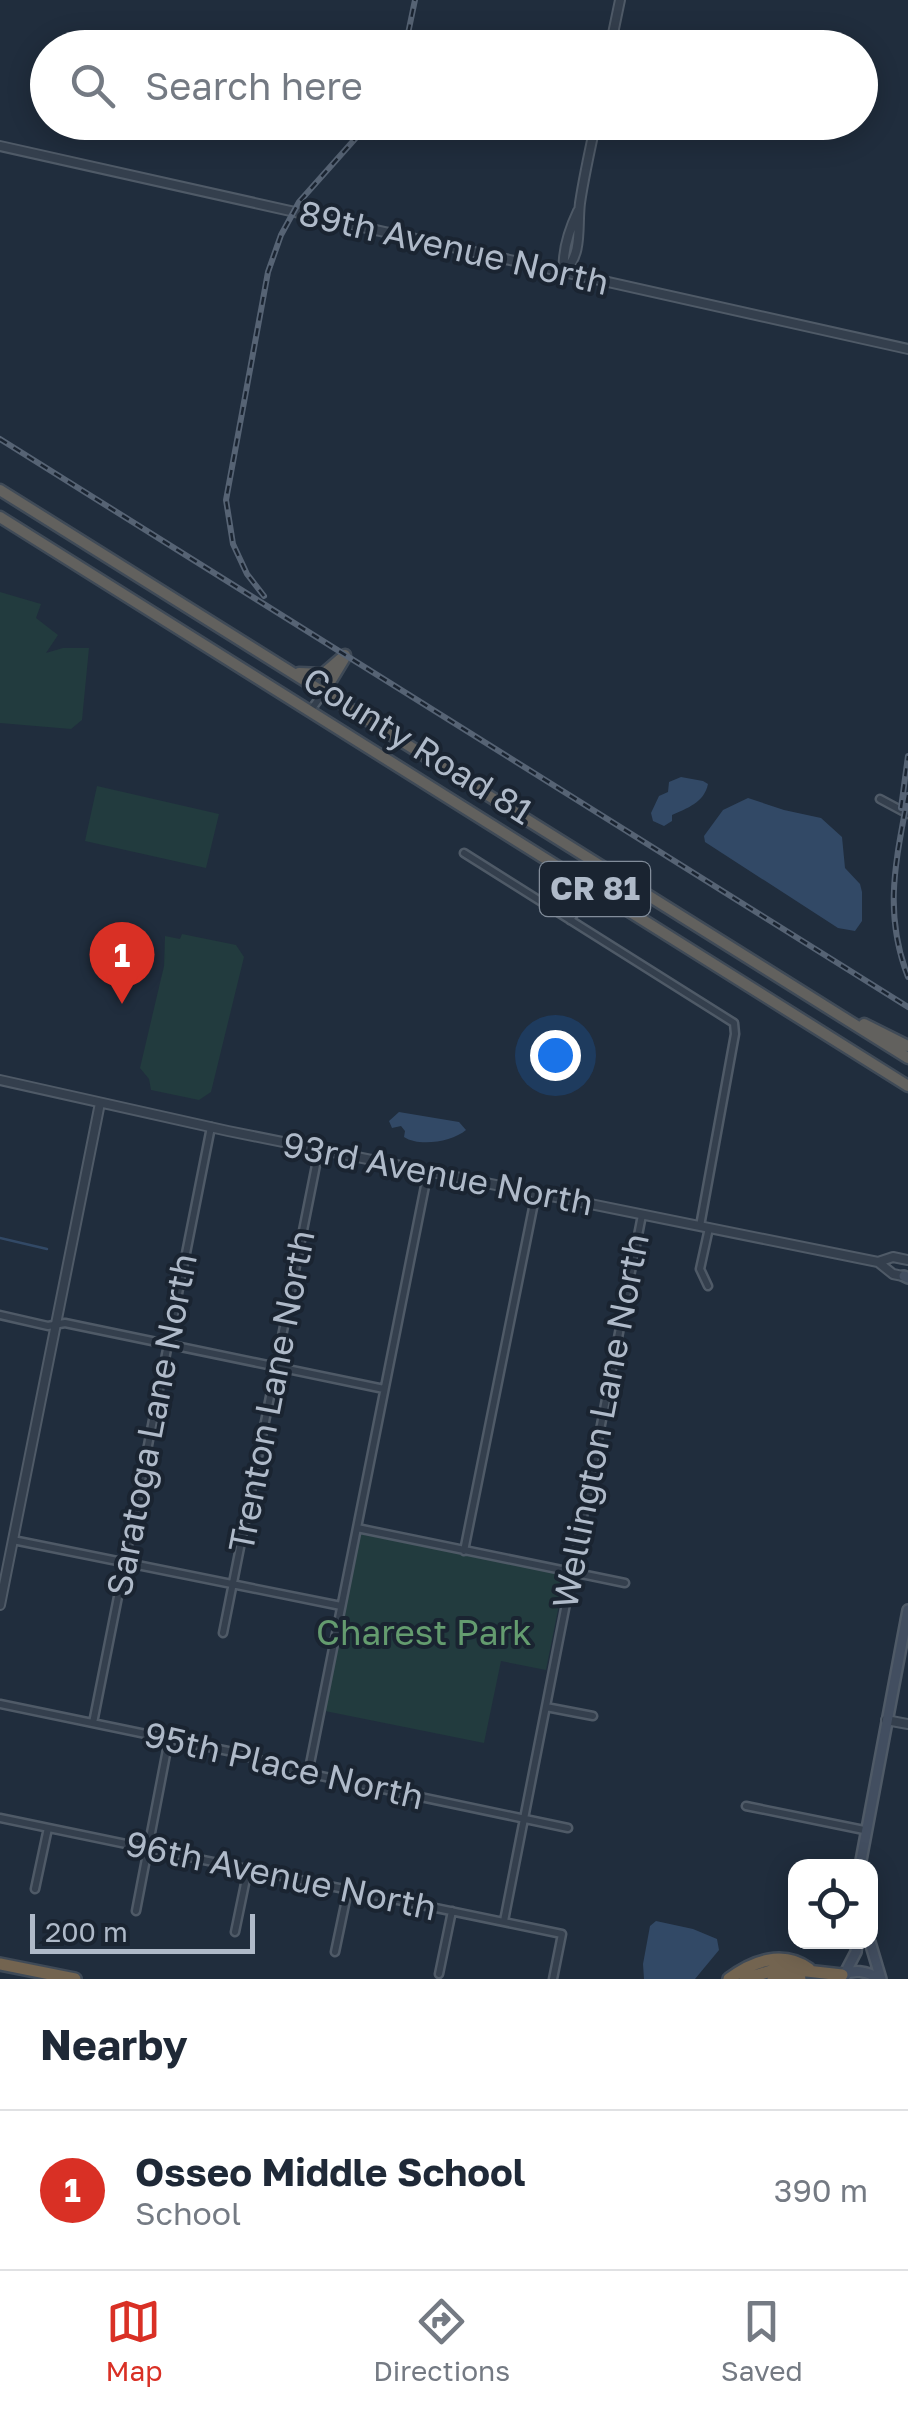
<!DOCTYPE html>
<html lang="en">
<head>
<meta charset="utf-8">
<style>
  body { margin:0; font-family:"Golos Text",sans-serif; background:#f2f2f3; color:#1f2937 }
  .controls { position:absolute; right:30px; bottom:30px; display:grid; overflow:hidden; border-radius:20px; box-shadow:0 5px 25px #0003 }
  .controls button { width:90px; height:90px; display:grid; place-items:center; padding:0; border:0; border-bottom:2px solid #e0e1e3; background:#fff; color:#1f2937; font:50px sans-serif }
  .scale { position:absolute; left:30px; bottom:25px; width:225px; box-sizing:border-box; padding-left:10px; border:5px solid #afbac9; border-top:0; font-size:28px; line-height:35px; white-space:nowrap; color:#afbac9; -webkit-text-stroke:8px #1a2431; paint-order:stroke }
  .you { position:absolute; left:555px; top:1055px; width:35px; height:35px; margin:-25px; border:8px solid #fff; border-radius:50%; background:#1a73e8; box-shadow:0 0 0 15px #1a73e833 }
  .badge { display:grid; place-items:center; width:65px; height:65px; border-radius:50%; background:#d93025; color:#fff; font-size:32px; font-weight:700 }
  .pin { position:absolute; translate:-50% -82px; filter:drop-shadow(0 2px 5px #0008) }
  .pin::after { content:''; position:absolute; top:52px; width:35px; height:30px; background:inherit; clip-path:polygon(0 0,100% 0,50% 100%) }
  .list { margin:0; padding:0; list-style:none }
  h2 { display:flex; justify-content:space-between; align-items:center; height:130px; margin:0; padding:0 40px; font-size:42px }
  h2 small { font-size:32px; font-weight:400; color:#747a83 }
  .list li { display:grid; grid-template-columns:65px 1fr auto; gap:30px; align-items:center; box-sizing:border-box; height:160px; padding:0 40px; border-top:2px solid #e0e1e3 }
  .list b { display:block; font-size:38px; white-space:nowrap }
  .list p { margin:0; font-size:32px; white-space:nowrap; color:#747a83 }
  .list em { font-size:32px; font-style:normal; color:#747a83 }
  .icon { flex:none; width:55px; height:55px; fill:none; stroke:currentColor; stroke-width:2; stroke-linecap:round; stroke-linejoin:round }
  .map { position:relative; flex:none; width:908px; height:1979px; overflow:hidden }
  .search { position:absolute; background:#fff; box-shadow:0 5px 25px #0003; left:30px; right:30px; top:30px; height:110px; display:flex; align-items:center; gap:25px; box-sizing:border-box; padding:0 35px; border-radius:55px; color:#747a83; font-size:38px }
  .sheet { height:290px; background:#fff }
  nav { display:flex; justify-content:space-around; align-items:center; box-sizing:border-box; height:140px; border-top:2px solid #e0e1e3; background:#fff; font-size:28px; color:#747a83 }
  nav a { display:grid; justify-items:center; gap:5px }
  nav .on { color:#d93025 }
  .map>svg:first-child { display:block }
  .green { fill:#223b3e }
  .water { fill:#324966 }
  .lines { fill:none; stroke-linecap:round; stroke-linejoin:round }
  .stream { stroke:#324966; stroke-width:2.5 }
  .minor-casing { stroke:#4f5a67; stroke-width:11 }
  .tertiary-casing { stroke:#4f5a67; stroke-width:12 }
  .secondary-casing { stroke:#4f5a67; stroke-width:14 }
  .trunk-casing { stroke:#3f4a57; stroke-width:15 }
  .motorway-casing { stroke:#3f4a57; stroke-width:16 }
  .minor { stroke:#343f4d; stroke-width:6 }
  .tertiary { stroke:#343f4d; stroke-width:8 }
  .secondary { stroke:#424e60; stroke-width:9 }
  .trunk { stroke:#62615e; stroke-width:10 }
  .motorway { stroke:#736450; stroke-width:11 }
  .rail-casing { stroke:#566374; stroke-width:6 }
  .rail { stroke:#1a2431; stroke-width:2.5; stroke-dasharray:8; stroke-linecap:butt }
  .labels { text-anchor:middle; stroke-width:8; stroke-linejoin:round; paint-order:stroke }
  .shield { fill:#1a2431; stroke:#828d9b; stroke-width:2.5 }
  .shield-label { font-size:32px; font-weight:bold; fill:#afbac9 }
  .street-label { font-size:35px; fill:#afbac9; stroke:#1a2431 }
  .park-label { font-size:35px; fill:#649c6f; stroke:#1a2431 }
</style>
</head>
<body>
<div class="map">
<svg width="908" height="1979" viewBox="0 0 908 1979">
  <rect width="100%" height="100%" fill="#202d3d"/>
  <path class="green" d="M0,592l41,12 -5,14 22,17 -12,18 17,-5h26l-7,72 -11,9 -71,-6z
    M97,786l122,28 -13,54 -121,-27z
    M182,934l54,11 8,12 -33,135 -12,8 -48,-10 -2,-11 -9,-11 24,-102 1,-30 15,3z
    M360,1534l205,41 -19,95 -45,-9 -17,82 -159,-32z"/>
  <path class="water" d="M681,777l22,4 5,3c-4,19 -21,24 -36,31v6l-8,5 -11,-5 -2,-8 8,-17 9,-4 1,-10z
    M748,798l36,12 37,8 21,19 3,31 15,16 2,8v29l-7,10 -17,-3 -133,-86 -1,-6 19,-26z
    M399,1112l60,10 7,8c-14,12 -47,17 -62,7l1,-6 -4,-5 -9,2 -3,-7z
    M656,1921l37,8 24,10 2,11 -24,29h-51l-1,-15 7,-38z"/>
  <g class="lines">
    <path class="stream" d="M0,1238l47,11"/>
    <g class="minor-casing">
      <path id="minor" d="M310,711l14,-19
        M880,799l28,15
        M464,853l270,170 1,11 -35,192
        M570,920l34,-53
        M708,1286l-8,-17 9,-41
        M0,1315l48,11 17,-3 319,66
        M357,1528l268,55
        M13,1540l328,66
        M464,1551l72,-358
        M223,1633l96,-483
        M0,1704l228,47 69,20 271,57
        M546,1707l47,9
        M93,1723l118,-596
        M308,1774l120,-603
        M746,1806l118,24
        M0,1818l562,116 -9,45
        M35,1889l13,-61
        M136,1911l33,-172
        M504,1921l138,-706
        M235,1932l13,-63
        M335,1952l13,-62
        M439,1974l13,-63"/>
    </g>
    <g class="tertiary-casing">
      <path id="tertiary" d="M610,48l10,-48
        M0,146l908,203
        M564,272c19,-18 13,-45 16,-69 4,-27 10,-54 16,-81
        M564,272c-2,-21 5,-42 14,-61
        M0,1080l228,51 650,131 15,12 15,3
        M878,1262l15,-5 15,3
        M0,1605l100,-502
        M886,1720l22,4"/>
    </g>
    <g class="secondary-casing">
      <path id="secondary" d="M904,1276l4,2
        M860,1866l48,-256
        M870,1942l11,37
        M845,1973l11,-21 1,-10
        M840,1977c12,-9 28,-6 39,2"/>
    </g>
    <g class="trunk-casing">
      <path id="trunk" d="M0,490l908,568
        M0,517l908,569
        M299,673l24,1 22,-19
        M324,692l20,-33
        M864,1024l44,22"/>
    </g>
    <g class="motorway-casing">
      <path id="motorway" d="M0,1964l75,15
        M729,1979c24,-18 54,-29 80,-10
        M745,1979l35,-11 62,7
        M773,1979h27"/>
    </g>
    <use href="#minor" class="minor"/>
    <use href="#tertiary" class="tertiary"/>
    <use href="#secondary" class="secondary"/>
    <use href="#trunk" class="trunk"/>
    <use href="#motorway" class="motorway"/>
    <g class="rail-casing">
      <path id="rail" d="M405,48l10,-48
        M0,439l908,568
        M264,596l-17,-22 -14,-30 -7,-44 42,-228 13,-37 18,-33 71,-80
        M908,795c-12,66 -25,117 0,182
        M901,808l7,-52"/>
    </g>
    <use href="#rail" class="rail"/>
  </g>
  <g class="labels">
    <rect class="shield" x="540" y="862" width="110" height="54" rx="8"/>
    <g class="shield-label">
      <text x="595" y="900">CR 81</text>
    </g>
    <g class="street-label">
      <text transform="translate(454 248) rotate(13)" y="12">89th Avenue North</text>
      <text transform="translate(418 746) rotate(32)" y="12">County Road 81</text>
      <text transform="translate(438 1174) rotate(11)" y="12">93rd Avenue North</text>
      <text transform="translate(272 1391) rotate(-79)" y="12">Trenton Lane North</text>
      <text transform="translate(601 1421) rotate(-79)" y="12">Wellington Lane North</text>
      <text transform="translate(152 1425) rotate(-79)" y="12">Saratoga Lane North</text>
      <text transform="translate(284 1766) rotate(13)" y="12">95th Place North</text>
      <text transform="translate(281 1876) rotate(12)" y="12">96th Avenue North</text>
    </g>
    <g class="park-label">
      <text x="424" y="1645">Charest Park</text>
    </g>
  </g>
</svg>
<div class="controls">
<button><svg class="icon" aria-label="locate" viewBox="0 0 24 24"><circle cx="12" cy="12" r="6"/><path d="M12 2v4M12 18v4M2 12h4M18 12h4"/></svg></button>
</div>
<div class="scale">200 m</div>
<div class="you"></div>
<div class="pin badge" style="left:122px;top:1004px">1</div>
<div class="search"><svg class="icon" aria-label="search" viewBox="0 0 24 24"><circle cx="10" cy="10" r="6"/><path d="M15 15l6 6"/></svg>Search here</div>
</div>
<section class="sheet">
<h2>Nearby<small></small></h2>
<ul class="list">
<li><span class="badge">1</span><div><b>Osseo Middle School</b><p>School</p></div><em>390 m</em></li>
</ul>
</section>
<nav>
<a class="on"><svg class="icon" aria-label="map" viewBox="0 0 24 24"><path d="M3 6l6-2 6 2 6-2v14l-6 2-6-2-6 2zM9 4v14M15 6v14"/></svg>Map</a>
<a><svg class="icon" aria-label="directions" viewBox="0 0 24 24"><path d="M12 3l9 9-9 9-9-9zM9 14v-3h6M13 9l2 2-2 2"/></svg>Directions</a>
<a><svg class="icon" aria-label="saved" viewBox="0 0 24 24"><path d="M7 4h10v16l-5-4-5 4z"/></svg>Saved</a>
</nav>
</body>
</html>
